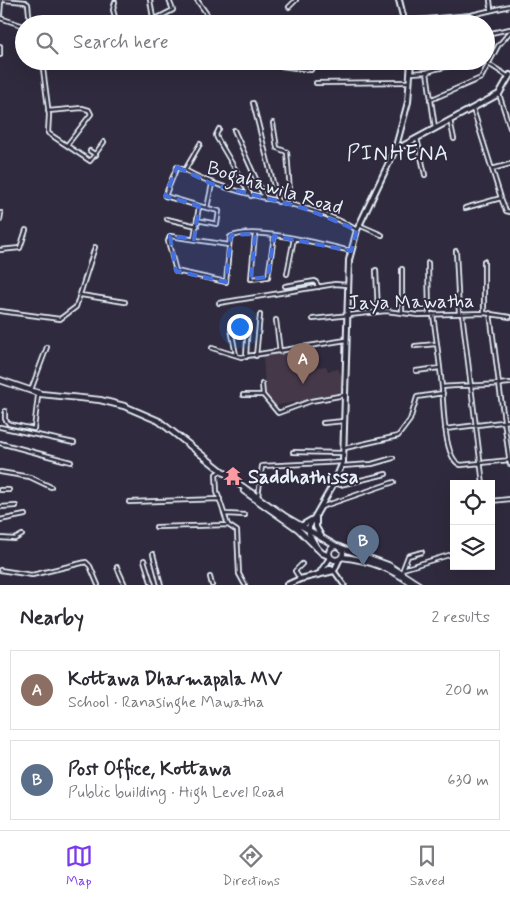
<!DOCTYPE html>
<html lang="en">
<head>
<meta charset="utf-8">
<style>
  body { margin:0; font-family:Mynerve,sans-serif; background:#f7f7f7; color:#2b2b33 }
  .controls { position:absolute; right:15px; bottom:15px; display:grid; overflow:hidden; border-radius:0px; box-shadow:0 5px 20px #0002 }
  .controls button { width:45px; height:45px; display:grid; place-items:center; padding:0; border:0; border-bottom:1px solid #e1e1e2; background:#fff; color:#2b2b33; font:25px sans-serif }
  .you { position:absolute; left:239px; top:326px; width:18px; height:18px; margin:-12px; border:4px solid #fff; border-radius:50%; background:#1a73e8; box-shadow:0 0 0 8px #1a73e833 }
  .badge { display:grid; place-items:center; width:32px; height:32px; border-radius:50%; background:#7c3aed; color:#fff; font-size:16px; font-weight:700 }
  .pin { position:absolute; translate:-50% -41px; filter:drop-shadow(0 1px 2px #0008) }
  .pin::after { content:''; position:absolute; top:26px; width:18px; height:15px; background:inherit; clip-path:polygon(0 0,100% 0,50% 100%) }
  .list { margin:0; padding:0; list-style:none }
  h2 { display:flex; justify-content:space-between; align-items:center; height:65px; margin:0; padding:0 20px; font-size:21px }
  h2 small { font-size:16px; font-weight:400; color:#7c7c81 }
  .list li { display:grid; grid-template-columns:32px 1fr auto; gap:15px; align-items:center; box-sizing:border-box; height:80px; margin:0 10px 10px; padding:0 10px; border:1px solid #e1e1e2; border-radius:0px }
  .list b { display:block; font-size:19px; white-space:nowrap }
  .list p { margin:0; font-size:16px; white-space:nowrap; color:#7c7c81 }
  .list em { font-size:16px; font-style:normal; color:#7c7c81 }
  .icon { flex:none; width:28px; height:28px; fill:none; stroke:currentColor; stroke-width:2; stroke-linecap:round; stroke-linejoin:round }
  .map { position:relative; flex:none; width:510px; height:585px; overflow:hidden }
  .search { position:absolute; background:#fff; box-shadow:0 5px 20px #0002; left:15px; right:15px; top:15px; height:55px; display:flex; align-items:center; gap:12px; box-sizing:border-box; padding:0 18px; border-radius:28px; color:#7c7c81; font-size:19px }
  .sheet { height:245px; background:#fff }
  nav { display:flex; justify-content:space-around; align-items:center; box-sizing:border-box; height:70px; border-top:1px solid #e1e1e2; background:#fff; font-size:14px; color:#7c7c81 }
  nav a { display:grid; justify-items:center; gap:2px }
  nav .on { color:#7c3aed }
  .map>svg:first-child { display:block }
  .built { fill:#44394a }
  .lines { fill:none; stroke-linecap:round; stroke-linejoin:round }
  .minor-casing { stroke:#e8f1f8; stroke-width:6 }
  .tertiary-casing { stroke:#e8f1f8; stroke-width:7 }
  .secondary-casing { stroke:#e8f1f8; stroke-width:8 }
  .primary-casing { stroke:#e8f1f8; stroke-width:8 }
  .trunk-casing { stroke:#e8f1f8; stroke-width:8 }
  .minor { stroke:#2f2a3d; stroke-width:2.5 }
  .tertiary { stroke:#2f2a3d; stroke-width:3 }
  .secondary { stroke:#2f2a3d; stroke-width:4 }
  .primary { stroke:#2f2a3d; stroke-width:4 }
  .trunk { stroke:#2f2a3d; stroke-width:4.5 }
  .marked { fill:#466fde; fill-opacity:0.2; stroke:#466fde; stroke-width:4; stroke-dasharray:10 6; stroke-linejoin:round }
  .labels { text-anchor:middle; stroke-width:4; stroke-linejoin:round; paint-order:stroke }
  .street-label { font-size:20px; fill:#e8f1f8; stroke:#2f2a3d }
  .poi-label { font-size:20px; font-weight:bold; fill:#e8f1f8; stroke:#2f2a3d; text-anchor:start }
  .quarter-label { font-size:22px; letter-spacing:1px; fill:#e8f1f8; stroke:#2f2a3d }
</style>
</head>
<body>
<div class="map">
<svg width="510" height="585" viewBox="0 0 510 585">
  <rect width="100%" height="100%" fill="#2f2a3d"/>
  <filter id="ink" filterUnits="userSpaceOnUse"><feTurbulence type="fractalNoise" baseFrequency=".02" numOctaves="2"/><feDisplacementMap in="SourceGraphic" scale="10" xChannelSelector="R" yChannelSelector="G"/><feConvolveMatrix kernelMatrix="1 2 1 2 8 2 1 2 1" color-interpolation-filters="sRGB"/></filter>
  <g filter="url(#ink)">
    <path class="built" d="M295,349l1,21 30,-4 2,5 10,-2 4,8v17l-70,12 -7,-14 -2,-37z"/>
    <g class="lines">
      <g class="minor-casing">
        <path id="minor" d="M4,0l21,2 3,2 2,20
          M150,0l4,24
          M197,0l14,20
          M490,0l1,10
          M115,2l-2,8 4,14
          M289,7l7,-7
          M0,15l1,-15
          M0,18l24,8
          M405,21l66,-6 39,-9
          M32,24l8,-2
          M146,24l27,-14 -4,-10
          M486,34l24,-5
          M0,46v9
          M42,61l7,54 -1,18 42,28 14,-19
          M323,61l30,2 2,-2
          M484,61l25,16
          M281,66l30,4 4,-9
          M436,69l37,-8
          M427,72l9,-3v-8
          M411,73l16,-1 8,56
          M316,83l93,-1
          M499,94l11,34
          M430,100l51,-22 17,-32 12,-14
          M253,103l25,99
          M48,111l34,-3 7,2 2,4 -24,31
          M450,120l4,19
          M273,123l4,25 10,4 4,53
          M219,129l-3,6 1,3 34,58
          M234,130l31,69
          M417,138l8,37
          M200,144l-15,26c55,31 120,28 172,60
          M90,151l6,4
          M492,169l18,-5
          M184,170l-7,-3 -12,29 34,10 -5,33
          M501,198l5,13 4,1
          M207,208l5,-24
          M465,208l36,-10 -28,-89
          M167,219l30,7
          M0,220l1,-7
          M197,220l20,4 2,-13 -20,-5
          M359,225l23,10
          M255,234l-4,45 17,-2 6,-41
          M229,245l-59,-9 -2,5 8,30 50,11 4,-45c24,-12 95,8 121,14
          M0,250l20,-2 6,-18
          M456,251l3,62
          M428,263l1,51
          M402,269v43
          M376,270l2,41
          M287,274l7,-36
          M285,286l30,-5 4,6
          M81,295l44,7
          M219,303l116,-19 12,1
          M0,311l60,8 16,-12 19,-60
          M462,313l21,171
          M484,313v-52
          M490,313l9,71 11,-1
          M433,314c3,24 7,49 9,74 2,15 1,72 19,77l49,-5
          M313,319l73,-8 32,4 66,-2 26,4
          M276,320l4,32
          M237,322h11l-2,35
          M231,329l5,26
          M415,346l21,-2
          M212,348l29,9 105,-17
          M256,356l4,-41
          M416,371l23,-3
          M262,384l1,11
          M442,387c20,-2 38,-1 57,-3l11,80
          M31,390l16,-43
          M243,395h20l15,18 33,-12 34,-6
          M5,411v8l4,5 25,5 4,-33
          M323,423l21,-2
          M0,427l74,16
          M445,429l65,-8
          M0,443l71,19
          M345,448l53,-12 12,-16 7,-23 26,-4
          M293,452l50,1
          M342,466l30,-2 21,-6
          M0,472l30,5 21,10
          M297,479h25l18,6 46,-11
          M0,490h9
          M258,497l4,-31 81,-4
          M491,501l19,-2
          M129,502l91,-3
          M0,507l16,-1
          M321,507l73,-25
          M226,514l19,1
          M0,520l25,-5
          M228,525l9,6 2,43 6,11
          M156,527l72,-2 -11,-33 -1,-18 3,-2
          M0,538l15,1 7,-4
          M153,554l8,31
          M144,560l8,25
          M117,567l8,18
          M403,569l5,-13 14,-4
          M0,570l32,5 54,-13 4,4 8,19
          M402,572l1,-3 46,-14
          M210,577l2,8
          M300,579l-5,-8 7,-7"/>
      </g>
      <g class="tertiary-casing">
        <path id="tertiary" d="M334,571l10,14"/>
      </g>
      <g class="secondary-casing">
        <path id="secondary" d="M321,571l9,-13
          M316,575l15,-7
          M287,585l13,-6 34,-8 5,-11"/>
      </g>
      <g class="primary-casing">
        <path id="primary" d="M399,0l6,24
          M395,150l104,-56 11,-19
          M316,517v10l6,11
          M301,526l12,-7
          M317,548l-8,-14v-7l25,-44 9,-21 6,-202 8,-30 38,-80 13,-48 3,-41"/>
      </g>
      <g class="trunk-casing">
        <path id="trunk" d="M0,380l41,14 59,6 24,6 35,15 77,61 50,35 50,29
          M244,491l54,38 24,24 7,3
          M329 553a7 7 0 1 1 14 0a7 7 0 1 1-14 0Z
          M339,547l49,18 31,20
          M342,557c27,3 50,11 72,28"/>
      </g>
      <use href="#minor" class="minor"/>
      <use href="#tertiary" class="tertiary"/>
      <use href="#secondary" class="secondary"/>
      <use href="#primary" class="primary"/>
      <use href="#trunk" class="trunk"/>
    </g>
  </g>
  <path class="marked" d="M177,167l35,17 92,24 53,22 -6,21 -77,-15 -6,41 -17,2 4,-45 -24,1 -5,47 -50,-11 -6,-35 24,3 5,-33 -34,-10z"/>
  <defs>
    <g id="temple-bare" transform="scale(1.5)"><path d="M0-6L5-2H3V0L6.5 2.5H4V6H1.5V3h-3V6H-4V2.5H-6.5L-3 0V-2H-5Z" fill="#ff9aa2" stroke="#2f2a3d" stroke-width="2.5" paint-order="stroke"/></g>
  </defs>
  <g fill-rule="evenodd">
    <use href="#temple-bare" x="233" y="476"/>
  </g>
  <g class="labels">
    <g class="street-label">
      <text transform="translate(275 187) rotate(17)" y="7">Bogahawila Road</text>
      <text transform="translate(411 301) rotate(-1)" y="7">Jaya Mawatha</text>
    </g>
    <g class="poi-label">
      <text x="248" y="483">Saddhathissa</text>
    </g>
    <g class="quarter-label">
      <text x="398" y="160">PINHENA</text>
    </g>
  </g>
</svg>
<div class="controls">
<button><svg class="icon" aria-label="locate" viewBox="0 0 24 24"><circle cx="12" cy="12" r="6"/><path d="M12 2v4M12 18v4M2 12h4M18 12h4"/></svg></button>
<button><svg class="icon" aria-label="layers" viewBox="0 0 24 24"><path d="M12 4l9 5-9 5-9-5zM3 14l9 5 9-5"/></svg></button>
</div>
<div class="you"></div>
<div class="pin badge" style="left:303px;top:384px;background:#8d6e63">A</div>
<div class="pin badge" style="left:363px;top:566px;background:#5c6f8a">B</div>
<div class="search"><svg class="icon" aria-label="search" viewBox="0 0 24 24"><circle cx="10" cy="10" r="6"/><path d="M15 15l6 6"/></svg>Search here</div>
</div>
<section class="sheet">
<h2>Nearby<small>2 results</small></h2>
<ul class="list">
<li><span class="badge" style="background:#8d6e63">A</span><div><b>Kottawa Dharmapala MV</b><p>School · Ranasinghe Mawatha</p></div><em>200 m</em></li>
<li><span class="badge" style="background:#5c6f8a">B</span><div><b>Post Office, Kottawa</b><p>Public building · High Level Road</p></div><em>630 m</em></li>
</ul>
</section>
<nav>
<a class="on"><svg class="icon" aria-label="map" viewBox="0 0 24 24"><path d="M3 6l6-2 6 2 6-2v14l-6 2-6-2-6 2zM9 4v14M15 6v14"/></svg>Map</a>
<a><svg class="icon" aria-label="directions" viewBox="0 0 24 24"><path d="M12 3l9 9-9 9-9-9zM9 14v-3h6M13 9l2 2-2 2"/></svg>Directions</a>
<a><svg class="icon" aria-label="saved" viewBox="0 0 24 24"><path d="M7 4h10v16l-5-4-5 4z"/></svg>Saved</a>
</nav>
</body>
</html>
